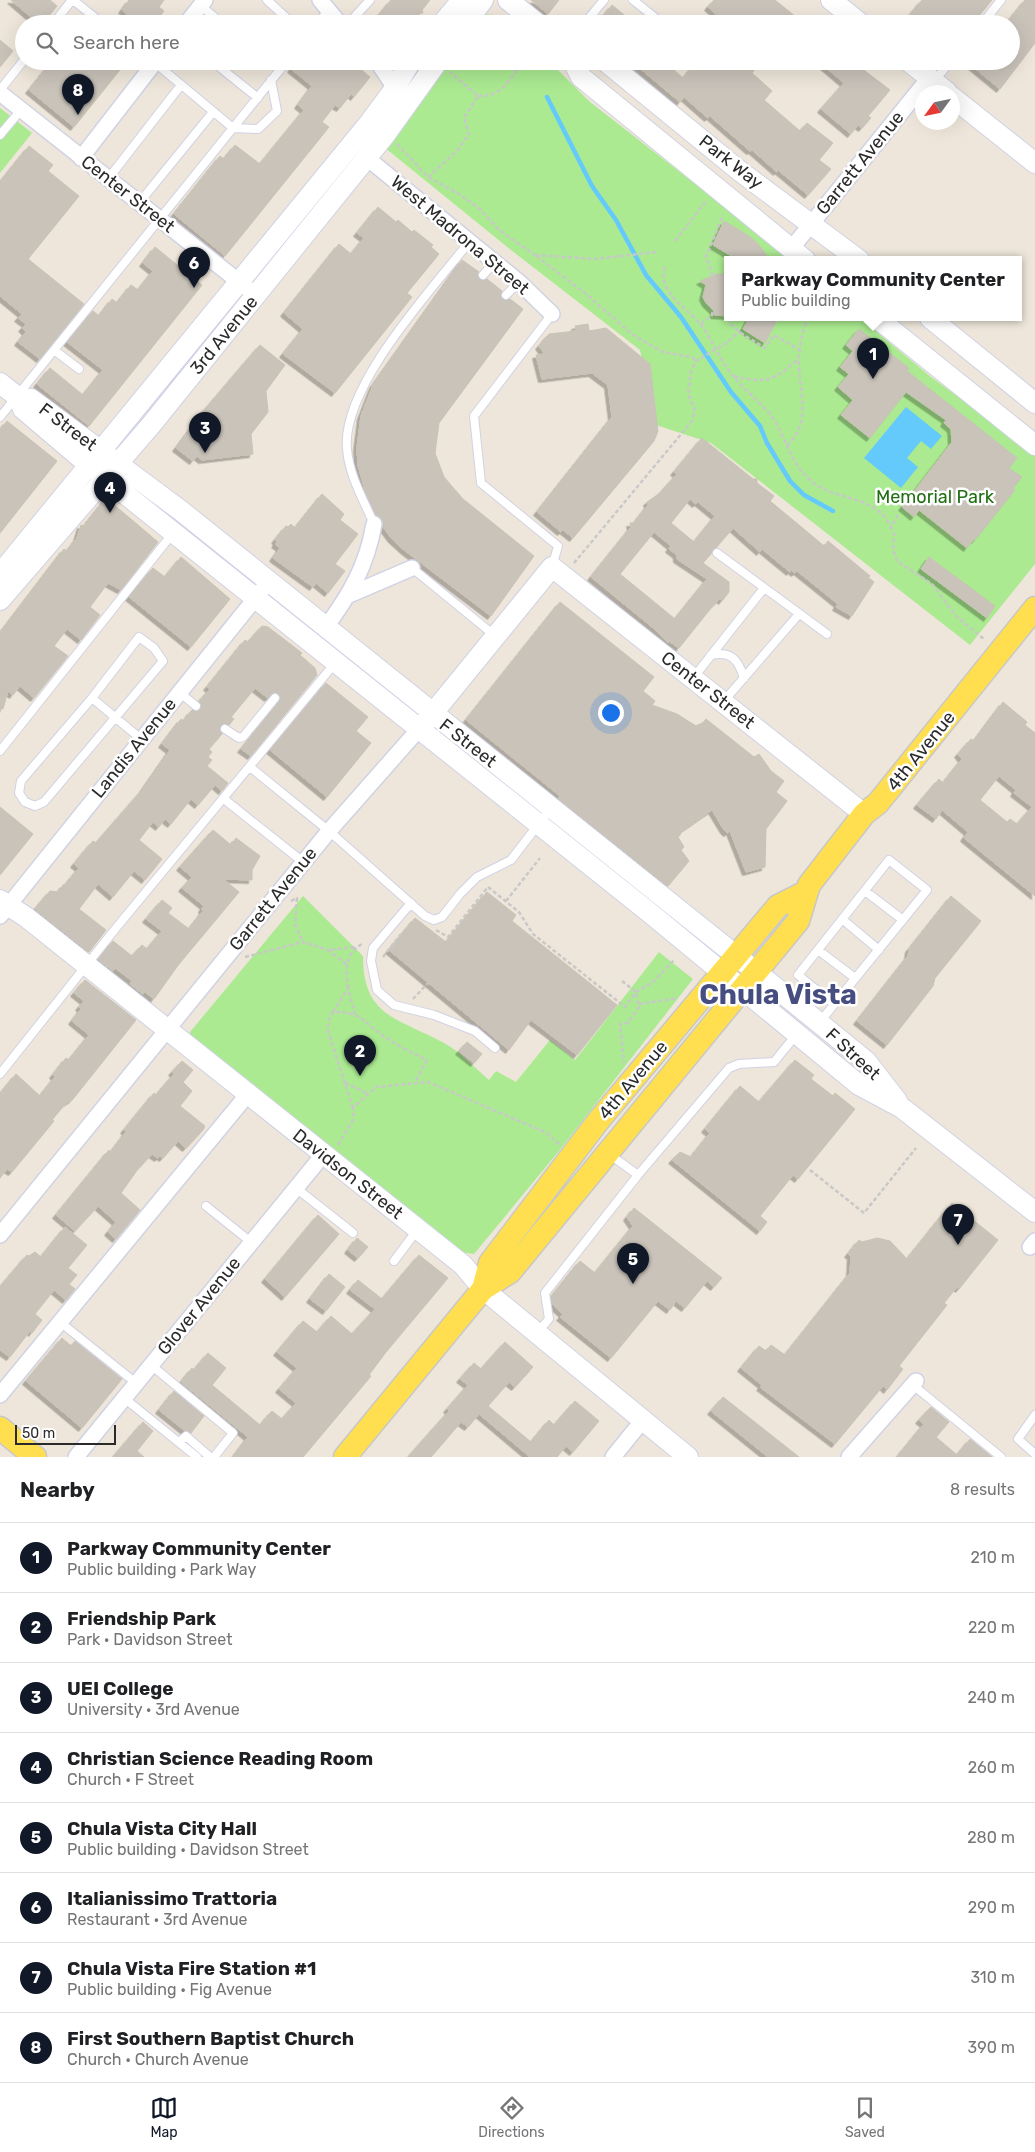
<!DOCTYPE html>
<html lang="en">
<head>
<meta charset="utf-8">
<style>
  body { margin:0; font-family:Rubik,sans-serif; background:#f2f2f2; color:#202124 }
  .compass { position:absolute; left:915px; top:85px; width:45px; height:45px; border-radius:50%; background:#fff; box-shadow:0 5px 20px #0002; rotate:237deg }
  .scale { position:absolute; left:15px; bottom:12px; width:101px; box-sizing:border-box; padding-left:5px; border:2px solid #2a2a2a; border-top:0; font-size:14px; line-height:18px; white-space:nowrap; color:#2a2a2a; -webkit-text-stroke:4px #fff; paint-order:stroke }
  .you { position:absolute; left:610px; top:712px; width:18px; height:18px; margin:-12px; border:4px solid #fff; border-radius:50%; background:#1a73e8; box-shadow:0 0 0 8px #1a73e833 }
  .badge { display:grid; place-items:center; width:32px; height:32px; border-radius:50%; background:#111827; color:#fff; font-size:16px; font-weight:700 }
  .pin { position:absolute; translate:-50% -41px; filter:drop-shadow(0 1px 2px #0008) }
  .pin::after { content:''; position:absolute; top:26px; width:18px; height:15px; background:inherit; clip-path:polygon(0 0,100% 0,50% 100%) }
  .popup { position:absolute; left:724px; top:256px; width:298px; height:65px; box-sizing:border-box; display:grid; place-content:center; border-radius:0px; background:#fff; filter:drop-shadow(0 1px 4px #0005); font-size:16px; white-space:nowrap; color:#757577 }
  .popup b { font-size:19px; color:#202124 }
  .popup::after { content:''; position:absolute; left:50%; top:100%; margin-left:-10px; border:10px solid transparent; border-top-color:#fff }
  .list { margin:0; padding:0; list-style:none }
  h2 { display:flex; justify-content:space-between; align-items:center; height:65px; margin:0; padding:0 20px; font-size:21px }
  h2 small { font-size:16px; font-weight:400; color:#757577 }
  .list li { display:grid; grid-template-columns:32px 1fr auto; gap:15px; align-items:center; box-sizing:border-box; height:70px; padding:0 20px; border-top:1px solid #e0e0e0 }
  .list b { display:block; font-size:19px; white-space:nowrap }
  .list p { margin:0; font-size:16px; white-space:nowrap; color:#757577 }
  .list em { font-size:16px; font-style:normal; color:#757577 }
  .icon { flex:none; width:28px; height:28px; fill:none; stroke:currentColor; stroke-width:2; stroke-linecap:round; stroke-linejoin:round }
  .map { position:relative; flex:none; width:1035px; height:1457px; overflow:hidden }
  .search { position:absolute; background:#fff; box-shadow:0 5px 20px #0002; left:15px; right:15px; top:15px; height:55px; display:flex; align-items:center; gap:12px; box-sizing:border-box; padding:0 18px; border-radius:28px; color:#757577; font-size:19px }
  .sheet { height:625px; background:#fff }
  nav { display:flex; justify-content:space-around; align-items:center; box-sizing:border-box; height:70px; border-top:1px solid #e0e0e0; background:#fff; font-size:14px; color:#757577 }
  nav a { display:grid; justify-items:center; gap:2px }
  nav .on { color:#111827 }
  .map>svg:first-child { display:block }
  .green { fill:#abea91 }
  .water { fill:#63cafb }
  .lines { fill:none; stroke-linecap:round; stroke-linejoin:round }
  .stream { stroke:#63cafb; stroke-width:4.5 }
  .building { fill:#c9c3ba; stroke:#c9c3b4; fill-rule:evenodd; filter:url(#shadow) }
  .lane-casing { stroke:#d0d2e5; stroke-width:10 }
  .street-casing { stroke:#d0d2e5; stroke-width:18 }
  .secondary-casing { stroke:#d0d2e5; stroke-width:22 }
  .primary-casing { stroke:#c8c8c8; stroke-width:25 }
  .path { stroke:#c8c8c8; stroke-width:2.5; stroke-dasharray:4 2.5; stroke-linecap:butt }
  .lane { stroke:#fff; stroke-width:8 }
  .street { stroke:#fff; stroke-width:15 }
  .secondary { stroke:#fff; stroke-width:20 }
  .primary { stroke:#ffdf4f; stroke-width:22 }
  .labels { text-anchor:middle; stroke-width:5; stroke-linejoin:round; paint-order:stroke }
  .street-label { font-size:18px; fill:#2a2a2a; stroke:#fff }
  .park-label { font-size:18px; fill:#216f13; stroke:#fff }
  .town-label { font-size:28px; font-weight:bold; fill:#464d80; stroke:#fff }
</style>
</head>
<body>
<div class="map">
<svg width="1035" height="1457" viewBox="0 0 1035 1457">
  <defs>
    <filter id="shadow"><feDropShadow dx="-3.5" dy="3.5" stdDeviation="0" flood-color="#0004"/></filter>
  </defs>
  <rect width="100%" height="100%" fill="#eee6da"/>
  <path class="green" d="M480,14l15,1 11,9h-34z
    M445,61h104l41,41 176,137 25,21h-63v58h132l71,59 104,76v111l-65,81 -259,-202 -55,-18 -16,-75 -129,-100 -127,-103z
    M0,108l32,25 -32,40z
    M303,896l60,60c0,62 36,62 81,87 17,9 31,25 45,37l7,-9 20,11 34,-42 25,20 84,-108 34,27 -134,172 -85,103 -19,-3 -264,-212 -1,-7z"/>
  <path class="water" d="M906,407l36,29 -11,13 -10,-8 -14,17 11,9 -17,21 -37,-30z"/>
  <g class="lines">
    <path class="stream" d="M547,97l45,89 24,34 30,55 35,42 50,75 29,34 7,17 23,38 14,14 29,16"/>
  </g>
  <path class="building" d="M11,0h39l7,6 -15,18h-3z
    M129,0h35l-5,7 5,4 -10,13h-6l-10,-8 -3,5 -13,-11z
    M391,0h39l-8,10 1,3 -7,1 -8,10h-36z
    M531,0h28l-11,14z
    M714,0h61l21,17 -5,7h-64l-19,-17z
    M922,0h70l-19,23 -7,-6 -5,7h-41l-11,-8z
    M1025,0h10v43l-35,46 -34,-28h45v-37h-5z
    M612,5l23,19h-38z
    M0,40l13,11 -13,16z
    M52,61h75l-53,66 -45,-37z
    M297,61h54l19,16 -16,20 -3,-3 -11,14 -5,-3 -13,17 7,5 -104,129 -51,-42 46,-58 4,3 11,-14 25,19 44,-54 -6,-5 14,-19 -21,-17z
    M631,61h33l19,17 14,-17h30l12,10 8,-10h14l-9,12 20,18 -8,9 36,31 7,-8 26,20 -14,17 12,9 -23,26 -30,-25 -1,2 -25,-22 -2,1 -40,-35 -2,2 -24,-21 -4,5z
    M818,61h34l38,29 -22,26 3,2 -9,10 -4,-3 -7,9 -30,-25 23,-26z
    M29,146l24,19 -5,6 31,25 -51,63 56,45 -44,55 -22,-17 8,-10 -4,-4 4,-4 -8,-6 4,-4 -22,-18v-114z
    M378,207l18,15 2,-2 14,12 2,-2 19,15 -2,2 8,7 -32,39 5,4 -77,96 -52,-39 20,-25 -19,-16 55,-69 12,10 13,-16 -7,-5z
    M724,221l25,15 9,8 12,16h-32l-25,-15z
    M155,247l47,38 -113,141 -52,-42 13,-16 33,27 20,-25 -36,-28 26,-31 6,5 13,-17 5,4 14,-18 7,5 15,-19 -10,-8z
    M462,260l17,12 1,7h7l15,12v8h8l13,10 -84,114 -4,30 9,24 19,22 71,57 -43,60 -87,-66 -12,-11 -9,-12v-6l-7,-6 -10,-21 -8,-29 -1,-17 4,-32 12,-31z
    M717,274h11v42l-14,-1v-4l-8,-8 -3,-6 3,-12 -6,-4z
    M749,318h29l-13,25 -22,-14z
    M588,324l1,7 17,-3 44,36 8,67 -4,10 -81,97 -10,-8 -2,2 -24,-20 75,-95 -4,-32 -16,-12 -50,6 -6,-24 9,-1 -6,-8 10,-12 27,-3 -1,-5z
    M859,329l50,39 -2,3 110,87 -8,10 13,9 -9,11 2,2 -40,50 -1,-1 -7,9 -48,-38 -5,7 -12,-10 50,-65 -1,-13 -7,-6 2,-3 -40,-28 -36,46 -29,-23 12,-15 -15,-13 11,-13 -9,-7 13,-16 -7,-6z
    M260,345l25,20 -19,26 2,21 -17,22 2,20 -51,6 -5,-4 -4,5 -17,-13 26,-35z
    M7,421l50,40 -57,72v-103z
    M702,438l51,41h4v4l17,13 -4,5 41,34 13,11 4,-5 42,35 -2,1 6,5 -22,34 -16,-9 2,-3 -41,-33 -2,2 -4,-3 -1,2 -28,-23 -2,3 -27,-24 -30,35 26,19v10l-7,9 -2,-2 -9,9 -32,40 -10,-7 -1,2 -16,-16 -61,-50 40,-50 -1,-4h4l14,-18 -1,-3 13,-9 17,-19 -3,-2zM690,499l6,5 2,-2 17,14 -21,26 -23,-19zM654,532l17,14 -2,3 8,6v4l30,20 -32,40 -55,-45z
    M322,494l22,20 -4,6 18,14 -23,30 10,7 -17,22 -12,-10 -3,4 -40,-29 7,-10 -5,-4 2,-2 -2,-2 11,-14 2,1 3,-3 4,4z
    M106,498l52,44 -37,48 -13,-7 -18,24 10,8 -19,25 -14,-11 -13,17 14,10 -34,42 -14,-12 -7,9 -5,-4 -5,18 -3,-1v-75l64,-84 3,2 10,-13 4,-13 3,1z
    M181,557l49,42 -39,48 -62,-50 24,-29 12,9z
    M929,557l66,49 -8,12 -66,-49z
    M560,602l94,75 -11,14 12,10 -3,4 25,9 19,12 3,-2 2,1 5,-6 48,38 5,-3 12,17 13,10 -8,11 11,9 -21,28 -1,38 -19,5 -16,-41 -3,2 -3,-3 -12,-20 -32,22 1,2 -3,3 6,10 -3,3 8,11 -21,25 -110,-88 2,-2 -94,-76z
    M262,626l6,1 34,26 -2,2 15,13 2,7 -66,81 -10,-7 38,-47v-8l-5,-1 -6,5 -13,-10 -24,29 3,2 -5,6 -4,-2 -4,3 1,8 -13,15 3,3 -4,5 4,3 -5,6 21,17 -6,8 -7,-6 -17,20 -7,-6 -20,25 -6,-5 -6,8 -6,-5 -14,18 23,19 -17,21 -11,-9 -21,26 -15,-13 -19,25 27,21 -17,22 -54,-43 15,-18 8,1 6,-8 1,1 14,-17 -5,-4 19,-23 3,2 47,-54 27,-39 -8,-6 19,-25 2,2 9,-11h8l2,-4 -3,-5 11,-12 -3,-2 38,-47 3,2z
    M326,683l42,34 -12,14 15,12 -44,54 -57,-47z
    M1003,702l24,20 -2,3 10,8v163l-71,-58 4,-6 -26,-22 -6,9 -19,-14 22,-26 4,4 19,-24 -4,-5 13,-15 3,2zM999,776l17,14 -2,3 18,14 -15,17 -7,-5 -3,3 -27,-22z
    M0,807l33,27 -33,41z
    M213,830l18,15 5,-7 24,18 -8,14v10l-29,-1 16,13 -60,72 -25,35 -9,-7 -2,2 -13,-10 2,-3 -17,-13 -2,3 -15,-12 15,-18 19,15 10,-11 5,4 15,-18 -16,-12 16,-19 10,8 -4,5 21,16 14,-18 -1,-2 2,-3 -22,-18 10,-11 -12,-10z
    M487,892l29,23 -4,6 105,84 -40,50 -46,-35 -22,30 -120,-100 26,-32 31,24z
    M951,896l30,25 -46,57 -2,8 -46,59 -30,-24 51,-65 1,-7z
    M85,980l51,40 -63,79 -8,5 -13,16 2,1 -42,51 -5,-3 -7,9v-84l16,-20 24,22 15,-19 -2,-2 13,-17 3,2 20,-25 -17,-14 9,-12 -2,-2 5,-6 -10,-8z
    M467,1042l15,12 -8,9 -15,-12z
    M795,1060l19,15 -3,4 22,17 2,-3 20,16 -57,70 -5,-4 -33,41 7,6 -7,9 -88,-71 8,-8 11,5 19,-24 -5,-4 35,-43 19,16z
    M182,1061l11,9 -10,12 9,9 -12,15 25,20 -2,4 -17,18 -8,-7 -15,17 -3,-2 -2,2 -6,-4 -14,15 -17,24 19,17 -24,29 -8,-7 8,-10 -18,-16 -23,25 -19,-16 53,-65 2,2 15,-20 -2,-2 30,-37 2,2 18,-21 -2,-2z
    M952,1203l46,37 -39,49 -2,-2 -13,16 3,2 -48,61 4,3 -16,21 -4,-4 -48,58 -75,-57 2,-2 -21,-17 18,-22 7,5 5,-6 14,10 65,-82 1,-17 -3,-2 11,-14 3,2 15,-4 13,3 17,18z
    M634,1208l88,70 -8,9 -7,-6 -22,27 -9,-7 -6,9 -12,-9 -47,57 -51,-41 3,-3 -10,-9 -2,-8 29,-36 15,12 38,-47 -6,-9z
    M318,1215l21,19 -54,63 -20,-18z
    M65,1227l22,18 -19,23 9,7 -8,9 6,5 -9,11 -12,-10 -19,24 7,6 -10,13 -2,-2 -20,26 -10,-7v-63l27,-32 2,1 6,-4 6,5z
    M357,1238l11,9 -10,11 -10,-8z
    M419,1255l29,23 -62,74 -17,23 2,1 -68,81h-70l15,-20 -67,-55 11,-14 2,2 14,-17 18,15 -14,17 48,40 12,-14 10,8 14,-16 -17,-14 18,-21 -20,-16 26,-31 14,11 14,-16 21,18 23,-25 -25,-19 8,-10 24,19z
    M329,1274l16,13 -19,24 -16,-12z
    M62,1338l9,8 4,-5 47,38 -40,49 -56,-47z
    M505,1342l28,25 -18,20 -6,-5 -21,24 43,36 18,-22 5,5 21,-24 24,20 -26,31 -7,-6 -9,11h-27l-51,-43 -11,13 -7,-5 -30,35h-23l41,-46 -2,-2 21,-24 -8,-6 14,-16 7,6z
    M174,1391l30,25 -13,17 -6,-2 -26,-21z
    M723,1397l76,60h-31l-57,-46z
    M931,1407l18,15 -13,15 21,18 13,-16 22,18h-95l27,-33 -5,-4z
    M143,1422l10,9 -16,20 7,6h-31z"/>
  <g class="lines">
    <g class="lane-casing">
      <path id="lane" d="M73,0l30,24
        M267,0l26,24
        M633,0l30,24
        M201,6l22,18
        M53,24l19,-24
        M317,24l11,-13
        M348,24l22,-24
        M584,24l20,-24
        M982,24l19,-24
        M212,61l46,37
        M269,61l11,9
        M154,62l79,66 25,1 19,-18 -6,-31
        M935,80l16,-19
        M0,90l24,-30
        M0,135l21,-25
        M108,179l73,-94
        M139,203l74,-91
        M483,275l12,-13
        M506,295l13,-13
        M54,350l25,19
        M0,417l287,-356
        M374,524c-11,-25 -25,-49 -27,-75 -6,-62 85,-160 123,-208
        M717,553l110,81
        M552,567l6,-21 -77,-63 -7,-67 78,-102
        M412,568l82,67
        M139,637l15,11 9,13 -119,141 -9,4 -10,-4 -6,-9 2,-12 71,-83z
        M711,655c20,-4 27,4 33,23
        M694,677l70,-89
        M179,692l17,14
        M92,698l49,41
        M723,702l76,-88
        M225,729l14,9 4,-1 32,-39
        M0,751l173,-218
        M250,767l79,64 96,85 9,4 8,-3 18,-23 17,-17 34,-17 40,-52
        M224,799l79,63
        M865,891l38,29
        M411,903l-38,45 -2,13 6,29 17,15 40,10 41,16 20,17
        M842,919l37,31
        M818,950l37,28
        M819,1023l108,-133 -38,-30 -91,115 36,29
        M0,1074l116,-146 219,-265
        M609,1154l29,21 91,-107 10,-4 35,-2 22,-27
        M296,1188l57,45
        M206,1206l45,36
        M394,1261l24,-32
        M60,1322l76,61
        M537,1333l12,-14 -4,-26 93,-118
        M151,1365l82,68 -19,24
        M913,1385l88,72
        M124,1398l73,59
        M1035,1415l-17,24 17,15
        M179,1442l7,-6 24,21"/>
    </g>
    <g class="street-casing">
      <path id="street" d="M320,0l20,24
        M186,24l19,-24
        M377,61l14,21 2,9
        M392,61l13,7
        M0,93l247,195
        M81,158l75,-97
        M367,158l152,124 33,32
        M791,249l138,-171
        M349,595l63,-27
        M325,628c25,-33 42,-63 49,-104
        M0,916l262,-326
        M0,1235l329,-404 90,-102
        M1030,1247l5,-6
        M0,1395l248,-301
        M76,1457l247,-302
        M613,1457l30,-37
        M849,1457l67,-76"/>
    </g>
    <g class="secondary-casing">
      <path id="secondary" d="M508,0l30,24
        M831,0l30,24
        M442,24l20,-24
        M465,24l18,-24
        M573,61l8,16 224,183
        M605,61l136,111 118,88
        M908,61l39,31
        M952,97l83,66
        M877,318l158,127
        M930,318l105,85
        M0,383l19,15 4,11 67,57 560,447 209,172 43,23 133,104
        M19,398l12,1 149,111 590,473 96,78 31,40
        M0,574l370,-452 23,-31 18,-30
        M0,600l151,-175 234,-290 53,-74
        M424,724l128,-157 312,247
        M0,900l26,17 437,348 20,24 205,168"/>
    </g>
    <g class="primary-casing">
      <path id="primary" d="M483,1289l7,-26 109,-143 179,-214 28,-14
        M0,1428l35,29
        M345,1457l138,-168 27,-17 288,-351 11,-36 55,-71 14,-11 157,-195"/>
    </g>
    <path class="path" d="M478,96c26,1 31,-18 46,-35
      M397,144l31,33 31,17 21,15 19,21 36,25
      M428,177l29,-26 12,-17 -5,-16 14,-22 -28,-24
      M675,241l31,-40
      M656,252l-60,7 -61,-4 51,39 47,41 30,17 29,5 4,4
      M665,267c-9,25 23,41 36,58 12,16 19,35 32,51 12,15 28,26 39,41 14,20 18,45 37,62 25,24 65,13 82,48
      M713,276l-7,-19 17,-42
      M728,318c4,13 27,23 37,30l9,-13 26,15
      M701,324l11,-9 1,-6
      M734,376c31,8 40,5 64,-17
      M787,445c26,-21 11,-57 12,-85 0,-13 4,-31 9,-42
      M898,515l-7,12 3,7 -1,16 4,11 35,23 24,32 29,24
      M574,563l118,-142 3,-11 -7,-17 3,-21 5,-11 29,-17 15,-13
      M291,901l6,-3 -2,26 8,18
      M506,901l34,-43
      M436,930l12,7 40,-50 31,25 14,22 92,73 11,-15 17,-10 22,-23
      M245,957l58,-15 25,8
      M383,957l18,-23
      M346,964l-18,-14 28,-3
      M622,981l14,11 3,15 -11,16 -8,1 4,39
      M348,988c-2,-19 -4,-35 16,-45
      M413,999l15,-16
      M639,1004l39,-6
      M333,1012l15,-24 7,26
      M345,1083l22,10
      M353,1108l-25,-77 1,-12 4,-7c28,-1 31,11 52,25 13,9 28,16 42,23l-12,22
      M338,1145l15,-25v-12l23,-21 52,-5 119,51 12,11
      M810,1170l54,43 52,-65"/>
    <use href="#lane" class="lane"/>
    <use href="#street" class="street"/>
    <use href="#secondary" class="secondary"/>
    <use href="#primary" class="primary"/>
  </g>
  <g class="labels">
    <g class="street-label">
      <text transform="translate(731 162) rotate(38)" y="6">Park Way</text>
      <text transform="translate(860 163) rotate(-51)" y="6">Garrett Avenue</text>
      <text transform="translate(128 194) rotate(38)" y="6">Center Street</text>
      <text transform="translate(460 235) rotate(40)" y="6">West Madrona Street</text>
      <text transform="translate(224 335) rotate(-51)" y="6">3rd Avenue</text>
      <text transform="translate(68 427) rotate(37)" y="6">F Street</text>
      <text transform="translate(708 690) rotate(38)" y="6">Center Street</text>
      <text transform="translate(468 743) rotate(38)" y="6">F Street</text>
      <text transform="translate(134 748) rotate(-51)" y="6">Landis Avenue</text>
      <text transform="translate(921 751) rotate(-51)" y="6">4th Avenue</text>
      <text transform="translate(273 899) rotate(-51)" y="6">Garrett Avenue</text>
      <text transform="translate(853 1054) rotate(43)" y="6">F Street</text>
      <text transform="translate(633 1080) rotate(-50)" y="6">4th Avenue</text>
      <text transform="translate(348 1174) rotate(38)" y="6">Davidson Street</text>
      <text transform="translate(199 1306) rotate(-51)" y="6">Glover Avenue</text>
    </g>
    <g class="park-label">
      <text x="935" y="503">Memorial Park</text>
    </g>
    <g class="town-label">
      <text x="778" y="1004">Chula Vista</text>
    </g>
  </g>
</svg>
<svg class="compass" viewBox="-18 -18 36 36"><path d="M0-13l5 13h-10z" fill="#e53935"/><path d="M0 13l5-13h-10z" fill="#757577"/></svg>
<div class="scale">50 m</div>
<div class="you"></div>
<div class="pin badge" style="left:873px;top:379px">1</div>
<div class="popup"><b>Parkway Community Center</b>Public building</div>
<div class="pin badge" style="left:360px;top:1076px">2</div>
<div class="pin badge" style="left:205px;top:453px">3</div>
<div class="pin badge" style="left:110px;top:513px">4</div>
<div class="pin badge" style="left:633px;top:1284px">5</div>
<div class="pin badge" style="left:194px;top:288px">6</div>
<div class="pin badge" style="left:958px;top:1245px">7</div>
<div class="pin badge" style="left:78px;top:115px">8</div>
<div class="search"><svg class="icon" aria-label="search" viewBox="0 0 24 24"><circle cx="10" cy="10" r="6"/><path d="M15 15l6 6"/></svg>Search here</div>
</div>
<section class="sheet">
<h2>Nearby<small>8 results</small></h2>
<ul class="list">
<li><span class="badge">1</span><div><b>Parkway Community Center</b><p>Public building · Park Way</p></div><em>210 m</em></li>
<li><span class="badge">2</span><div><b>Friendship Park</b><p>Park · Davidson Street</p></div><em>220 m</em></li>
<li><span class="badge">3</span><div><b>UEI College</b><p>University · 3rd Avenue</p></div><em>240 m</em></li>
<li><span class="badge">4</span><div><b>Christian Science Reading Room</b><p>Church · F Street</p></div><em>260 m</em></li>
<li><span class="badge">5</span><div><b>Chula Vista City Hall</b><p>Public building · Davidson Street</p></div><em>280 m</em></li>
<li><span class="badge">6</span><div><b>Italianissimo Trattoria</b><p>Restaurant · 3rd Avenue</p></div><em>290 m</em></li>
<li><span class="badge">7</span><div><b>Chula Vista Fire Station #1</b><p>Public building · Fig Avenue</p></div><em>310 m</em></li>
<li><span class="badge">8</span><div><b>First Southern Baptist Church</b><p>Church · Church Avenue</p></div><em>390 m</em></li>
</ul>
</section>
<nav>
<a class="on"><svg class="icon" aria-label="map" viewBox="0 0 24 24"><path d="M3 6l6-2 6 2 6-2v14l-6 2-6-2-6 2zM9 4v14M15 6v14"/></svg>Map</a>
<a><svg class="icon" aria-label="directions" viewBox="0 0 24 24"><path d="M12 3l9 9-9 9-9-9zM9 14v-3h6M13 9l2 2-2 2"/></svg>Directions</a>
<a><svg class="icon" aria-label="saved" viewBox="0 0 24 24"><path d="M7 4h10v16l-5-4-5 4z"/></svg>Saved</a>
</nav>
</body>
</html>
